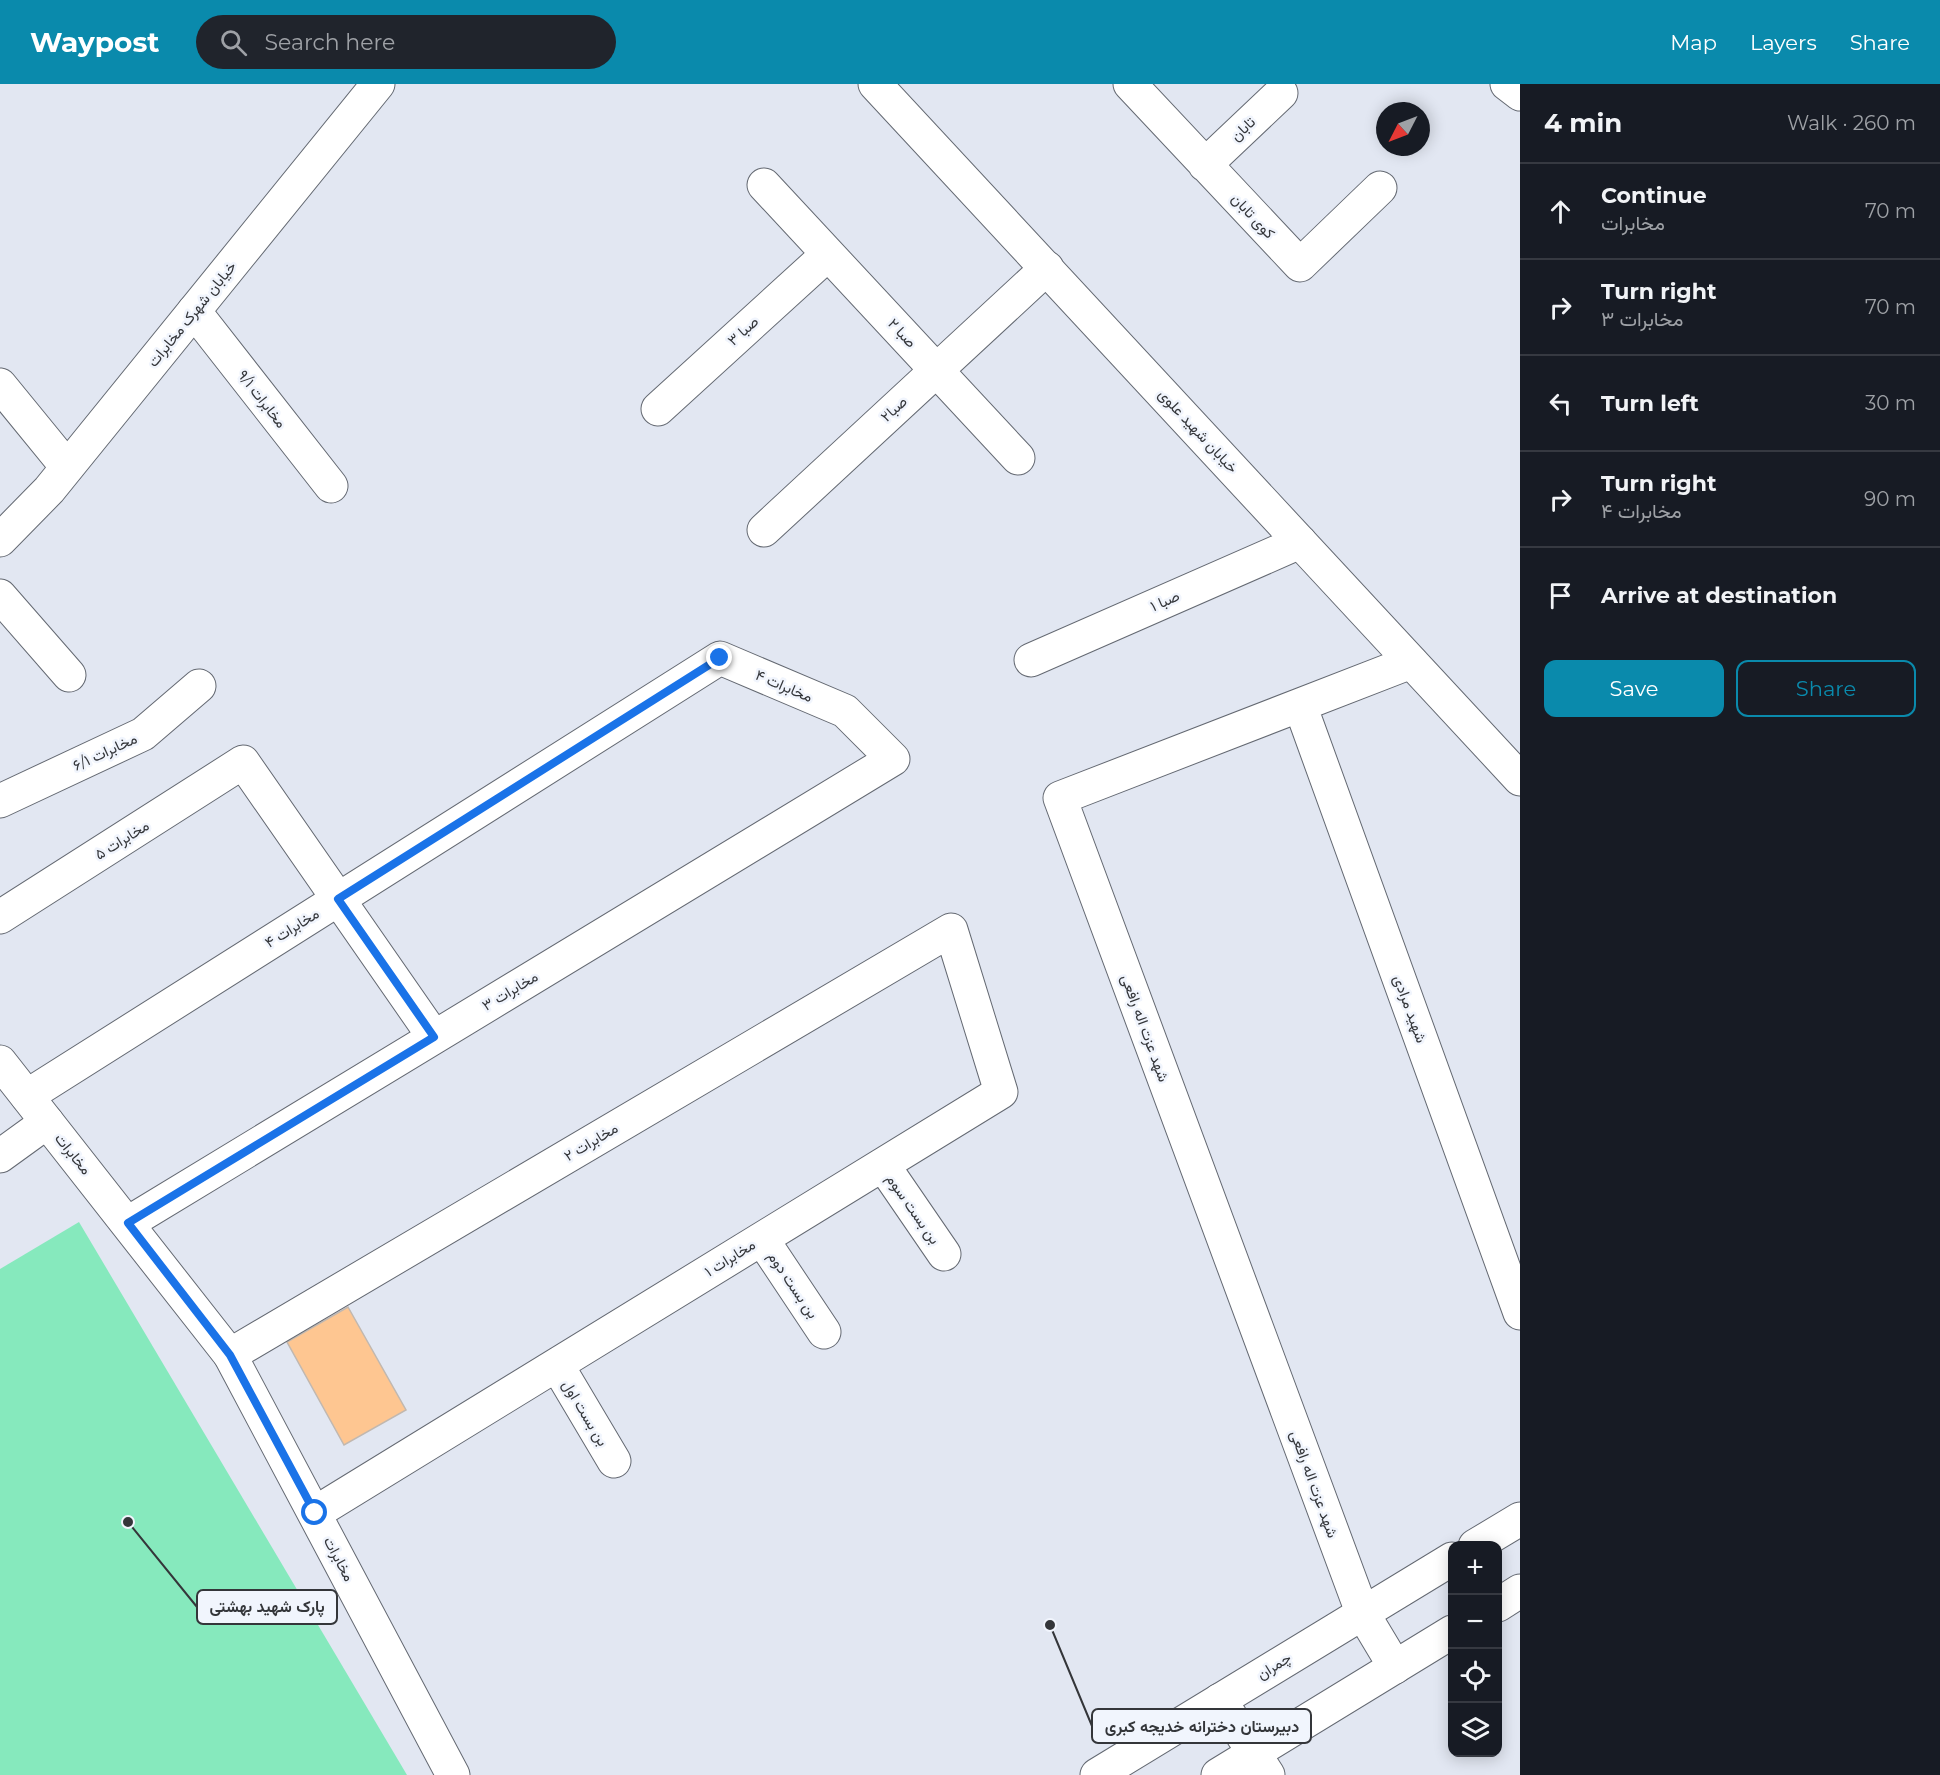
<!DOCTYPE html>
<html lang="en">
<head>
<meta charset="utf-8">
<style>
  body { margin:0; font-family:Montserrat,Vazirmatn,sans-serif; background:#20242c; color:#f1f3f6 }
  .controls { position:absolute; right:18px; bottom:18px; display:grid; overflow:hidden; border-radius:12px; box-shadow:0 3px 15px #0003 }
  .controls button { width:54px; height:54px; display:grid; place-items:center; padding:0; border:0; border-bottom:2px solid #363941; background:#171b24; color:#f1f3f6; font:30px sans-serif }
  .compass { position:absolute; left:1376px; top:18px; width:54px; height:54px; border-radius:50%; background:#171b24; box-shadow:0 3px 15px #0003; rotate:228deg }
  .stop { position:absolute; width:18px; height:18px; margin:-14px; border:4px solid #1a73e8; border-radius:50%; background:#fff }
  .stop.end { background:#1a73e8; border-color:#fff; box-shadow:0 2px 6px #0008 }
  .list { margin:0; padding:0; list-style:none }
  h2 { display:flex; justify-content:space-between; align-items:center; height:78px; margin:0; padding:0 24px; font-size:26px }
  h2 small { font-size:20px; font-weight:400; color:#9ea1a6 }
  .list li { display:grid; grid-template-columns:39px 1fr auto; gap:18px; align-items:center; box-sizing:border-box; height:96px; padding:0 24px; border-top:2px solid #363941 }
  .list b { display:block; font-size:22px; white-space:nowrap }
  .list p { margin:0; font-size:20px; white-space:nowrap; color:#9ea1a6 }
  .list em { font-size:20px; font-style:normal; color:#9ea1a6 }
  .actions { display:flex; gap:12px; padding:18px 24px }
  .actions a { flex:1; padding:14px 0; border:2px solid #0a8aac; border-radius:12px; text-align:center; font-size:21px; color:#0a8aac }
  .actions .main { background:#0a8aac; color:#fff }
  .icon { flex:none; width:33px; height:33px; fill:none; stroke:currentColor; stroke-width:2; stroke-linecap:round; stroke-linejoin:round }
  .map { position:relative; flex:none; width:1520px; height:1691px; overflow:hidden }
  header { display:flex; align-items:center; gap:36px; box-sizing:border-box; height:84px; padding:0 30px; background:#0a8aac; color:#fff }
  header strong { font-size:28px }
  nav { display:flex; gap:33px; margin-inline-start:auto; font-size:21px }
  .search { width:420px; height:54px; background:#20242c; display:flex; align-items:center; gap:15px; box-sizing:border-box; padding:0 21px; border-radius:33px; color:#9ea1a6; font-size:22px }
  main { display:flex }
  aside { flex:1; background:#171b24 }
  .map>svg:first-child { display:block }
  .green { fill:#86e9bd }
  .building { fill:#fec691; stroke:#c1b8b0; stroke-width:1.5 }
  .lines { fill:none; stroke-linecap:round; stroke-linejoin:round }
  .street-casing { stroke:#646972; stroke-width:35 }
  .secondary-casing { stroke:#646972; stroke-width:35 }
  .street { stroke:#fff; stroke-width:33 }
  .secondary { stroke:#fff; stroke-width:33 }
  .route { stroke:#1a73e8; stroke-width:8 }
  .labels { text-anchor:middle; stroke-width:5; stroke-linejoin:round; paint-order:stroke }
  .street-label { font-size:15px; fill:#34363a; stroke:#f1f5fd }
  .leader { fill:none; stroke:#34363a; stroke-width:2 }
  .callout-dot { fill:#34363a; stroke:#f1f5fd; stroke-width:2 }
  .callout { fill:#f1f5fd; stroke:#34363a; stroke-width:2 }
  .callout-label { font-size:16px; text-anchor:middle; font-weight:bold; fill:#34363a }
</style>
</head>
<body>
<header>
<strong>Waypost</strong>
<div class="search"><svg class="icon" aria-label="search" viewBox="0 0 24 24"><circle cx="10" cy="10" r="6"/><path d="M15 15l6 6"/></svg>Search here</div>
<nav><a>Map</a><a>Layers</a><a>Share</a></nav>
</header>
<main>
<div class="map">
<svg width="1520" height="1691" viewBox="0 0 1520 1691">
  <rect width="100%" height="100%" fill="#e2e7f2"/>
  <path class="green" d="M79,1138l328,553h-407v-506z"/>
  <path class="building" d="M348,1223l58,103 -62,35 -57,-103z"/>
  <g class="lines">
    <g class="street-casing">
      <path id="street" d="M1130,0l170,181 80,-77
        M1507,0l13,10
        M1205,81l76,-72
        M764,101l254,273
        M194,227l137,175
        M0,301l67,82
        M658,325l170,-155
        M764,446l283,-262
        M0,512l69,79
        M1031,576l269,-118
        M1300,621l220,608
        M0,717l143,-67 56,-48
        M0,833l243,-155 191,275
        M27,1012l693,-438 125,53 48,48 -765,464
        M0,1072l47,-34
        M883,1081l61,89
        M762,1155l62,93
        M230,1271l721,-425 50,162 -686,421
        M557,1281l57,96
        M1395,1583l-33,-55 -302,-814 351,-136
        M1220,1616l48,75"/>
    </g>
    <g class="secondary-casing">
      <path id="secondary" d="M875,0l645,695
        M0,456l49,-50 329,-406
        M0,978l230,293 223,420
        M1475,1462l45,-27
        M1498,1521l22,-14
        M1097,1691l355,-216
        M1218,1691l234,-143"/>
    </g>
    <use href="#street" class="street"/>
    <use href="#secondary" class="secondary"/>
  </g>
  <g class="lines">
    <path class="route" d="M315,1429l-85,-158 -102,-132 306,-186 -96,-138 382,-241"/>
  </g>
  <g class="labels">
    <g class="street-label">
      <text transform="translate(1243 45) rotate(-44)" y="5">تابان</text>
      <text transform="translate(1253 132) rotate(47)" y="5">کوی تابان</text>
      <text transform="translate(192 230) rotate(-51)" y="5">خیابان شهرک مخابرات</text>
      <text transform="translate(743 247) rotate(-42)" y="5">صبا ۳</text>
      <text transform="translate(902 249) rotate(47)" y="5">صبا ۲</text>
      <text transform="translate(262 315) rotate(52)" y="5">مخابرات ۹/۱</text>
      <text transform="translate(894 325) rotate(-43)" y="5">صبا۲</text>
      <text transform="translate(1198 347) rotate(47)" y="5">خیابان شهید علوی</text>
      <text transform="translate(1165 517) rotate(-24)" y="5">صبا ۱</text>
      <text transform="translate(784 602) rotate(23)" y="5">مخابرات ۴</text>
      <text transform="translate(105 668) rotate(-25)" y="5">مخابرات ۶/۱</text>
      <text transform="translate(122 756) rotate(-32)" y="5">مخابرات ۵</text>
      <text transform="translate(292 844) rotate(-32)" y="5">مخابرات ۴</text>
      <text transform="translate(510 907) rotate(-31)" y="5">مخابرات ۳</text>
      <text transform="translate(1410 925) rotate(70)" y="5">شهید مرادی</text>
      <text transform="translate(1145 944) rotate(70)" y="5">شهد عزت اله رافعی</text>
      <text transform="translate(591 1058) rotate(-31)" y="5">مخابرات ۲</text>
      <text transform="translate(73 1070) rotate(51)" y="5">مخابرات</text>
      <text transform="translate(913 1125) rotate(55)" y="5">بن بست سوم</text>
      <text transform="translate(730 1174) rotate(-32)" y="5">مخابرات ۱</text>
      <text transform="translate(793 1201) rotate(56)" y="5">بن بست دوم</text>
      <text transform="translate(585 1329) rotate(59)" y="5">بن بست اول</text>
      <text transform="translate(1314 1400) rotate(70)" y="5">شهد عزت اله رافعی</text>
      <text transform="translate(339 1475) rotate(62)" y="5">مخابرات</text>
      <text transform="translate(1274 1582) rotate(-32)" y="5">چمران</text>
    </g>
  </g>
  <path class="leader" d="M128 1438L197 1523M1050 1541L1092 1642"/>
  <g class="callout-dot">
    <circle cx="128" cy="1438" r="6"/>
    <circle cx="1050" cy="1541" r="6"/>
  </g>
  <g class="callout">
    <rect x="197" y="1506" width="140" height="34" rx="6"/>
    <rect x="1092" y="1625" width="219" height="34" rx="6"/>
  </g>
  <g class="callout-label">
    <text x="267" y="1528">پارک شهید بهشتی</text>
    <text x="1202" y="1648">دبیرستان دخترانه خدیجه کبری</text>
  </g>
</svg>
<div class="controls">
<button>+</button>
<button>−</button>
<button><svg class="icon" aria-label="locate" viewBox="0 0 24 24"><circle cx="12" cy="12" r="6"/><path d="M12 2v4M12 18v4M2 12h4M18 12h4"/></svg></button>
<button><svg class="icon" aria-label="layers" viewBox="0 0 24 24"><path d="M12 4l9 5-9 5-9-5zM3 14l9 5 9-5"/></svg></button>
</div>
<svg class="compass" viewBox="-18 -18 36 36"><path d="M0-13l5 13h-10z" fill="#e53935"/><path d="M0 13l5-13h-10z" fill="#9ea1a6"/></svg>
<div class="stop" style="left:315px;top:1429px"></div>
<div class="stop end" style="left:720px;top:574px"></div>
</div>
<aside>
<h2>4 min<small>Walk · 260 m</small></h2>
<ul class="list">
<li><svg class="icon" aria-label="ahead" viewBox="0 0 24 24"><path d="M12 20V5M6 11l6-6 6 6"/></svg><div><b>Continue</b><p>مخابرات</p></div><em>70 m</em></li>
<li><svg class="icon" aria-label="right" viewBox="0 0 24 24"><path d="M7 20v-9h11M14 6l5 5-5 5"/></svg><div><b>Turn right</b><p>مخابرات ۳</p></div><em>70 m</em></li>
<li><svg class="icon" aria-label="left" viewBox="0 0 24 24"><path d="M17 20v-9H6M10 6l-5 5 5 5"/></svg><div><b>Turn left</b></div><em>30 m</em></li>
<li><svg class="icon" aria-label="right" viewBox="0 0 24 24"><path d="M7 20v-9h11M14 6l5 5-5 5"/></svg><div><b>Turn right</b><p>مخابرات ۴</p></div><em>90 m</em></li>
<li><svg class="icon" aria-label="arrive" viewBox="0 0 24 24"><path d="M6 21V4h12l-3 4 3 4H6"/></svg><div><b>Arrive at destination</b></div></li>
</ul>
<div class="actions"><a class="main">Save</a><a>Share</a></div>
</aside>
</main>
</body>
</html>
